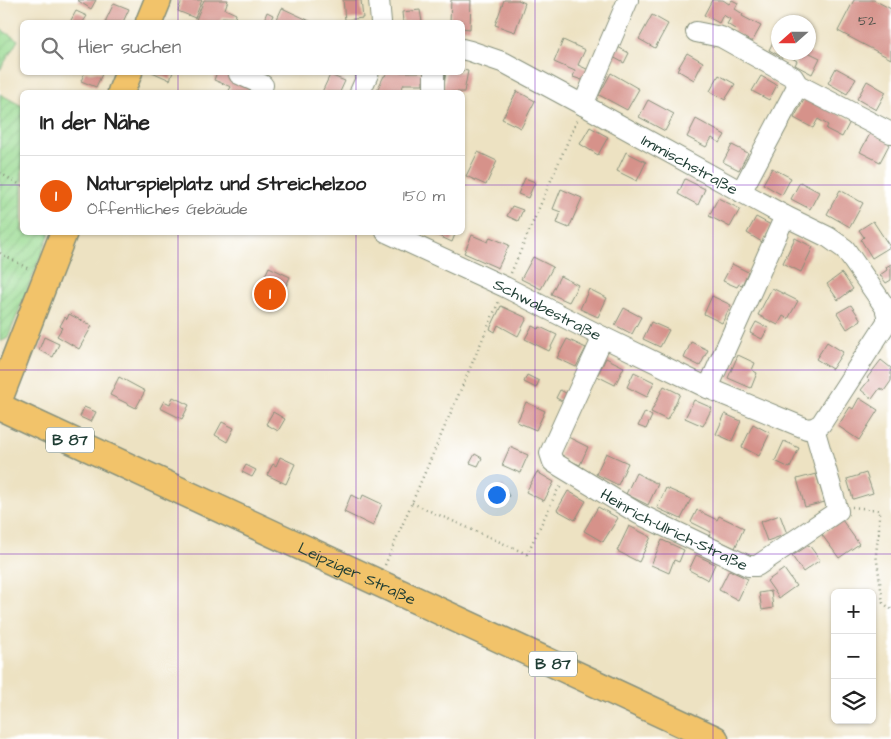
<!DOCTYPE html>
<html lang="de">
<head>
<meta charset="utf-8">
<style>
  body { margin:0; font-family:"Architects Daughter",sans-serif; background:#f6f6f6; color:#222 }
  .controls { position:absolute; right:15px; bottom:15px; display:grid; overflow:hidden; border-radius:8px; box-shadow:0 1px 4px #0004 }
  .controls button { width:45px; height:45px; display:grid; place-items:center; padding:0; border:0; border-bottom:1px solid #e0e0e0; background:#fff; color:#222; font:25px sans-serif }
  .compass { position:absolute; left:771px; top:15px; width:45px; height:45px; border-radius:50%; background:#fff; box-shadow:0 1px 4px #0004; rotate:249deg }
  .you { position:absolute; left:496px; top:494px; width:18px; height:18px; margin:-12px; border:4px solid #fff; border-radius:50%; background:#1a73e8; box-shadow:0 0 0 8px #1a73e833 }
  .badge { display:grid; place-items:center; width:32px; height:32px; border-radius:50%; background:#ea580c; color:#fff; font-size:16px; font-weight:700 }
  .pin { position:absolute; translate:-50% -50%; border:2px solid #fff; box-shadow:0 1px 5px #0006 }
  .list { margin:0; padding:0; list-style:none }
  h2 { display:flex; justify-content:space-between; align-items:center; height:65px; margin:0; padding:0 20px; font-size:21px }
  h2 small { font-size:16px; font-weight:400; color:#767676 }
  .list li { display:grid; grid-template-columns:32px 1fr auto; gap:15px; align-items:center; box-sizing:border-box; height:80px; padding:0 20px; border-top:1px solid #e0e0e0 }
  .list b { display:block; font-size:19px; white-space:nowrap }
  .list p { margin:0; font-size:16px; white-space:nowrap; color:#767676 }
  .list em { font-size:16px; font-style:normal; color:#767676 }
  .icon { flex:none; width:28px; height:28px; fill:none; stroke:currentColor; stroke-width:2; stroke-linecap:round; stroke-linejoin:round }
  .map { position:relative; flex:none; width:891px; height:739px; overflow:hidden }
  .search { position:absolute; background:#fff; box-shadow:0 1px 4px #0004; left:20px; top:20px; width:445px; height:55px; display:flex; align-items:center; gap:12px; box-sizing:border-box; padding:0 18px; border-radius:8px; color:#767676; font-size:19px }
  .panel { position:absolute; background:#fff; box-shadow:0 1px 4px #0004; left:20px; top:90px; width:445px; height:145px; border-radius:8px }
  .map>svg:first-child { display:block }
  .garden { fill:url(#garden-furrows); stroke:#5c8c62 }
  .building { fill:#d6928a }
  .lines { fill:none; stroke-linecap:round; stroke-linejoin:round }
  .minor-casing { stroke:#86907b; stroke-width:22 }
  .major-casing { stroke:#86907b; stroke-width:29 }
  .path { stroke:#86907b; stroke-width:2.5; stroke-dasharray:1 4; stroke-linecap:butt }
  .minor { stroke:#fff; stroke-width:20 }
  .major { stroke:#f2c36a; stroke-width:26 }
  .grid { fill:none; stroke:#7b2cbf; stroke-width:1; stroke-opacity:0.55 }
  .labels { text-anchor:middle; stroke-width:4; stroke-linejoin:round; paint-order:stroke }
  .number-label { font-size:14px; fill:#4d524a }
  .shield { fill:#fff; stroke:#627771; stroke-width:1 }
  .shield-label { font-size:15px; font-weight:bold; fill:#1f3d34 }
  .street-label { font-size:16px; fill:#1f3d34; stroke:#fff }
</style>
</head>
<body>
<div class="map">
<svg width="891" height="739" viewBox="0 0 891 739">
  <defs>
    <pattern id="garden-furrows" width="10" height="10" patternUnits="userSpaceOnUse" patternTransform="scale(1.25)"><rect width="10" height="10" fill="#99da91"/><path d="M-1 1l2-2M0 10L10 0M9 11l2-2" fill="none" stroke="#83bc7e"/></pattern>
  </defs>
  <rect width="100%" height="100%" fill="#fff"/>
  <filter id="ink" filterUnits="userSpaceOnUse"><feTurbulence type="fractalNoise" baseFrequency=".02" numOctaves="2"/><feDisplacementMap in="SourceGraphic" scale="10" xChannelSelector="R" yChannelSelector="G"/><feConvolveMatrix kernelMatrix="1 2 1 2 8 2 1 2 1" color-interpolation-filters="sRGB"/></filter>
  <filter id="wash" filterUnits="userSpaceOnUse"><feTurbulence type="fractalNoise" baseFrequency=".0096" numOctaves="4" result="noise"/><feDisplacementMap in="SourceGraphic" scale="20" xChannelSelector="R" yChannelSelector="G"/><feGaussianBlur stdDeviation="1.12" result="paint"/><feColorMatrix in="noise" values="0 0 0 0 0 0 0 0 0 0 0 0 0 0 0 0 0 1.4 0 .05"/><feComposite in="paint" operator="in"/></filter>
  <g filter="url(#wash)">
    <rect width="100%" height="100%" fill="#ede2c2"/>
    <path class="garden" d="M0,29l18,11 -18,30z
      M0,94l22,12v126l28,1 -42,105 -8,4z"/>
    <g id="blocks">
      <path class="building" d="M77,0h19l-5,9z
        M182,0h20l-7,18 -17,-7z
        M204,0h24l-3,9 11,5 -1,4 -13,-1 -2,5h-25z
        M343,0h18l2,18 -18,2z
        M451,0h20l-1,29 -8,-1v-6h-12z
        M504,0h14l7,3 -10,29 -20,-7z
        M712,0h11l6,4 3,-4 6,3 -3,6 8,5 -1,2 19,10 -9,16 -19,-10 2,-3 -8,-5 3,-5 -7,-4 -4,8 -15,-8z
        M854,0h20l17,9v50l-53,-28z
        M114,3l15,6 -6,13h-18z
        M282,8l30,14h-29l-6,-3z
        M420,10l2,12h-19l-1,-10z
        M76,11l11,5 -4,6h-13z
        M267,12l6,3 -3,7h-7z
        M652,15l16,9 -13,24 -16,-9z
        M777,34l1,1v17h7l-3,5 -13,-7z
        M563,40l22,10 -7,15 11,5 -4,11 -12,-4 2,-6 -21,-9z
        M614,45l15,8 -5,10 -15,-8z
        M794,52h14l12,6 -8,16 -17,-9 2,-4 -5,-3z
        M687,53l16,9 -9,18 -17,-10z
        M836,68l20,11 -9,15 -19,-11z
        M462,70l6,1 -4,21h-21l3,-20h16z
        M85,72h18l-7,15 -15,-6z
        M152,72h21l-3,8z
        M217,72h17l33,20h-39l3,-5 -17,-7z
        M387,72h39v9h-3v3h-19l-4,8h-24l8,-16h1z
        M611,73l28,16 -12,21 -28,-15z
        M330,75l15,6 -5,11h-18z
        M719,75l16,9 -10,16 -15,-9z
        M761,76l16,9 -8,15 -17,-9z
        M867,81l19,11 -10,18 -19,-11z
        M517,91l18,10 -14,27 -19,-9z
        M805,98l46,22 -9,17 -16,-8 2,-4 -10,-6 -5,9 -19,-10z
        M648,100l26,14 -9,17 -26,-14z
        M696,119l29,16 -5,8 -8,-5 -6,9 -19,-10z
        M590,127l18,10 -10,18 -18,-11z
        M871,132l19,11 -10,19 -20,-10z
        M732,145l16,8 -9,17 -16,-8z
        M478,152l19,9 -11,24 -20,-9z
        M626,152l20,10 -9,19 -20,-10z
        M772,168l19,10 -9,17 -19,-11z
        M525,178l10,4 -7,16 -10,-4z
        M685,179l20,10 -7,16 -20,-11z
        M800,182l19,10 -9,17 -19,-10z
        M561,189l21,9 -13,30 -12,-5 4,-11 -8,-3z
        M840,190l23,13 -13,24 -23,-13z
        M718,198l22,11 -10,18 -21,-11z
        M512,206l11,4 -5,11 -11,-5z
        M756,217l15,8 -9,17 -15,-9z
        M873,221l17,26 -18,11 -11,-18 3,-3 -5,-7z
        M430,232h26l-4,10z
        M472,235l16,7 2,-5 19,8 -11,23 -34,-15z
        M795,238l18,9 -12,25 -18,-9z
        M533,257l20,10 -12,22 -20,-10z
        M732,264l16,8 -6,13 -3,-1 -2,3 -14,-6z
        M891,264v16l-5,3 -6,-8 7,-5 -1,-3z
        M269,267l21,10 -11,24 -21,-10z
        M842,273l11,16 -15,11 -11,-16z
        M560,276l18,9 -9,17 -18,-8z
        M772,288l26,13 -10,18 -5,-3 -5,9 -20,-10z
        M589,289l18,9 -9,19 -18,-8z
        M712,296l19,9 -9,18 -18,-9z
        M851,305l10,15 -14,9 -10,-16z
        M501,306l26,12 -9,18 -20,-11 -3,7 -5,-3z
        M624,308l17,9 -9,17 -17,-9z
        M69,314l23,12 -13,23 -22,-13 5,-8 -2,-2 5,-9 2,2z
        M651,322l18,8 -9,17 -17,-8z
        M756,322l12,6 -6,11 -12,-6z
        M532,326l6,3 2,-2 17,8 -8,16 -24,-12z
        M44,337l15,7 -6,13 -14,-7z
        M567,339l19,9 -10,19 -19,-9z
        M691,342l17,8 -8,16 -16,-8z
        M827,342l16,10 -11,17 -16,-10z
        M738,355l17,8 -3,7 5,3 -6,15 -23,-10z
        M606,358l18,9 -9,18 -18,-9z
        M881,360l10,8v13l-7,10 -4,-3 -8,11 -11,-9 8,-10 -2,-2z
        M634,372l20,10 -7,15 -20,-10z
        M527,375l12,6 -3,7 -12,-6z
        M119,377l26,14 -9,17 -26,-13z
        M664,386l16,8 -13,26 -16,-8z
        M560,390l10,5 -4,8 -10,-5z
        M173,397l16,8 -7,14 -22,-11 4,-7 6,3z
        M859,398l19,12 -19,30 -21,-14 12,-19 3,2z
        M694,400l18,8 -9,18 -18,-8z
        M526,402l19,9 -9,19 -19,-8z
        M84,407l12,5 -5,10 -11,-5z
        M273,412l12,7 -7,12 -12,-7z
        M645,412l7,4 -6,13 -8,-3z
        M725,414l16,7 -9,20 -16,-7z
        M222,422l12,6 -7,14 -12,-7z
        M753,424l17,9 -11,23 -17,-9z
        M568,437l20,10 -8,18 -21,-9z
        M784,441l15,7 -9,20 -15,-7z
        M510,447l18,8 -8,18 -18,-8z
        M606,453l22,10 -10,22 -22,-11z
        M475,454l7,4 -4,8 -8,-3z
        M280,457l15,7 -9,20 -19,-9 6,-11 3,2z
        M246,465l10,5 -4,7 -10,-5z
        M537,472l17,10 -10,19 -18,-9z
        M636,473l22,11 -10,21 -22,-11z
        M866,473l7,20 -20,6 -6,-20z
        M816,474l9,28 -20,5 -8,-28z
        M503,485l6,11 -12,8 -7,-11z
        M666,488l25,11 -10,20 -24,-11z
        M568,491l18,10 -11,19 -18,-10z
        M351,495l10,5 2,-5 19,9 -9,22 -29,-14z
        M598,507l20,11 -15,24 -19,-11z
        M697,510l20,10 2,-4 25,12 -9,20 -26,-12 2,-4 -20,-10z
        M780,515l7,19 -20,7 -7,-19z
        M842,520l17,24 -20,14 -17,-23z
        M629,526l22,11 -12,25 -22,-11z
        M662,540l22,10 -5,12 -5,-2 -5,13 -18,-8z
        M809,545l11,15 -17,12 -11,-16z
        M696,555l19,9 -7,16 -19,-10z
        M784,569l12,17 -17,12 -12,-17z
        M729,570l19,9 -10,21 -19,-10z
        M771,591l2,17 -11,2 -3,-17z"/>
    </g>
  </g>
  <g filter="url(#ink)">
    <use href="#blocks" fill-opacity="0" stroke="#86907b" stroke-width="1"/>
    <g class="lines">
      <g class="minor-casing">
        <g id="minor">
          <path d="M379,0l2,22"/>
          <path d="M696,32l25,5 72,40 5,8 93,48"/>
          <path d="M240,72l-1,2 24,11"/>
          <path d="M434,72v20"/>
          <path d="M360,92l9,-20"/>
          <path d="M583,105l45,-105"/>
          <path d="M741,192l57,-107"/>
          <path id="s1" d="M386,232l119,55 98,50 105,51 99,41 7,-1 7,-4 66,-102v-7l-2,-8 -40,-58 -17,-12 -43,-21 -202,-111 -78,-42 -35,-12 -8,-2"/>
          <path id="s2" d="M603,337l-53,116 3,9 86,52 109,52h9l81,-55 -24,-83"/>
          <path d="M708,388l77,-172"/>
        </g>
      </g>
      <g class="major-casing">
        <g id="major">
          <path d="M149,22l9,-22"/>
          <path d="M121,92l8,-20"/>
          <path d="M0,397l64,-165"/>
          <path id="s3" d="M0,407l715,332"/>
        </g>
      </g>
      <path class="path" d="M0,173l22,13
        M0,253l29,16
        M511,273l66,-153
        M412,503l115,51 31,-65 4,-3
        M852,507l27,3v18l-3,26 7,49 8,6
        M385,565l114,-264"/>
      <use href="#minor" class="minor"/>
      <use href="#major" class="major"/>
    </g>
  </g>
  <path class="grid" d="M178,0v22M356,0v22M535,0v739M713,0v739M178,72v20M356,72v20M0,185h22M462,185h429M178,232v507M356,232v507M0,370h891M0,554h891"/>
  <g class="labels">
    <g class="number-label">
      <text x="867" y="25">52</text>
    </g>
    <g class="shield">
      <rect x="46" y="427.5" width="48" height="25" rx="4"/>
      <rect x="529" y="651.5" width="48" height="25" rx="4"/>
    </g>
    <g class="shield-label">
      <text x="70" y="445">B 87</text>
      <text x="553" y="669">B 87</text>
    </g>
    <g class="street-label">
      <text transform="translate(690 164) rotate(29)" y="6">Immischstraße</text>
      <text dy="6" stroke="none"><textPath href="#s1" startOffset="179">Schwabestraße</textPath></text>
      <text dy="6" stroke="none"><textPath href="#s2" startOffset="276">Heinrich-Ulrich-Straße</textPath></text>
      <text dy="6" stroke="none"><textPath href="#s3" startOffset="394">Leipziger Straße</textPath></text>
    </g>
  </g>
</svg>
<div class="controls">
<button>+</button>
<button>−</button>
<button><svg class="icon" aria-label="layers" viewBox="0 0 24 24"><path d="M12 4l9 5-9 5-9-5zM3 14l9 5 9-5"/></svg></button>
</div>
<svg class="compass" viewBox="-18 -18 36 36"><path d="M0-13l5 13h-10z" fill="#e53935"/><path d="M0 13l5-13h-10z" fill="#767676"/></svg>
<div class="you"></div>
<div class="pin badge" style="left:270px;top:294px">1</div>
<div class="search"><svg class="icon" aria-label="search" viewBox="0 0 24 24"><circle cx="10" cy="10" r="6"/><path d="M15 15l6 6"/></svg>Hier suchen</div>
<section class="panel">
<h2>In der Nähe<small></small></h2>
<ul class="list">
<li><span class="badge">1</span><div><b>Naturspielplatz und Streichelzoo</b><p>Öffentliches Gebäude</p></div><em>150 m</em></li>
</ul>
</section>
</div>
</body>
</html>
